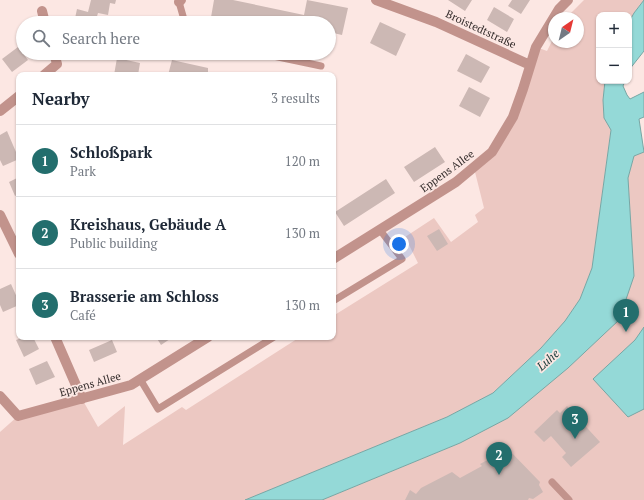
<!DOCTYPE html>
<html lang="en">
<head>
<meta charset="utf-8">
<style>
  body { margin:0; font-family:"PT Serif",serif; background:#f2f2f3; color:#1f2937 }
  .controls { position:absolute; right:12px; top:12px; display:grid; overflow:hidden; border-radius:8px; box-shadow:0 1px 3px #0004 }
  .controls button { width:36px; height:36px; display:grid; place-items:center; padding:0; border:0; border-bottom:1px solid #e0e1e3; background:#fff; color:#1f2937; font:20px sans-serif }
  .compass { position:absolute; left:548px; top:12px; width:36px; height:36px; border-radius:50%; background:#fff; box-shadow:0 1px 3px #0004; rotate:35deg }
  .you { position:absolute; left:399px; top:244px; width:14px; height:14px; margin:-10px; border:3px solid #fff; border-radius:50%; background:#1a73e8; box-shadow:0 0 0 6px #1a73e833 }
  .badge { display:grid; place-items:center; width:26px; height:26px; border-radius:50%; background:#236e6d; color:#fff; font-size:13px; font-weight:700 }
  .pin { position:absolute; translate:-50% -33px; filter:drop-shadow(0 1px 2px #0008) }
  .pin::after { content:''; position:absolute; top:21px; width:14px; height:12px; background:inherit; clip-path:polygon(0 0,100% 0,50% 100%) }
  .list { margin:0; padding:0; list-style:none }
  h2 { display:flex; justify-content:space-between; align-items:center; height:52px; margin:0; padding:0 16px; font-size:17px }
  h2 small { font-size:13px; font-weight:400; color:#747a83 }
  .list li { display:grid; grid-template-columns:26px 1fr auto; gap:12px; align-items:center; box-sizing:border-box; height:72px; padding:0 16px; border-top:1px solid #e0e1e3 }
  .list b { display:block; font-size:15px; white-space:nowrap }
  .list p { margin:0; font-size:13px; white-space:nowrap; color:#747a83 }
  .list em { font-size:13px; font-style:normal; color:#747a83 }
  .icon { flex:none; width:22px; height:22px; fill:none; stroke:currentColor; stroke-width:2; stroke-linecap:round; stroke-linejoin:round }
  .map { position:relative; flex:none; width:644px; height:500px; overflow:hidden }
  .search { position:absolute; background:#fff; box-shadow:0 1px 3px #0004; left:16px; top:16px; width:320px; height:44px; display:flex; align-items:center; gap:10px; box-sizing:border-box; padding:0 14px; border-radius:22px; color:#747a83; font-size:15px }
  .panel { position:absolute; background:#fff; box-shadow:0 1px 3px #0004; left:16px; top:72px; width:320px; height:268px; border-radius:8px }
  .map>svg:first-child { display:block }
  .green { fill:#ecc8c2 }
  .water { fill:#94d9d7; stroke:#78a6a4 }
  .building { fill:#ccb8b4 }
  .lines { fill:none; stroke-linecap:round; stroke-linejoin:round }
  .service { stroke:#c2938c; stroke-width:7 }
  .minor { stroke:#c2938c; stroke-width:10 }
  .labels { text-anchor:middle; stroke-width:3.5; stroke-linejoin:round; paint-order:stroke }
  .street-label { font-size:11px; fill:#362e2d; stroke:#fce7e3 }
  .water-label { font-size:12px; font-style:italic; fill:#183a39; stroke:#fce7e3 }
</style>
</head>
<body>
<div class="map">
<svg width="644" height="500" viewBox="0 0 644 500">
  <rect width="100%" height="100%" fill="#fce7e3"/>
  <path class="green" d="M584,0h60l-10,13 -5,9v-7h-30v66h6l-2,19 1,18 7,11 -19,139 -12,31 -15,22 -24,27 -48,45 -46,24 -202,83h-245v-68l18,-16 64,-17 16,28 27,-21 -2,39 59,-38 4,3 114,-73h33v-21l85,-53 -13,-26 29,-19 17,24 27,-20 -3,-7 9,-7 -10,-40 39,-51 23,-70 11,4 7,-14v5h24v-24h-12z
    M644,152v348h-322l138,-57 174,-167 -6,-98 6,-22z"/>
  <path class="water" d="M644,0v51l-15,19v-48l5,-9z
    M605,81h20l-2,5 4,9 3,4 14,-7v25l-5,2 5,33 -10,4 -6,22 6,98 -15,44 -51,48 -60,50 -48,25 -138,57h-77l202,-83 46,-24 48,-45 24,-27 15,-22 12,-31 19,-138 -7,-12 -1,-18z
    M644,327v82l-16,8 -35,-38 42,-39z"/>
  <path class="building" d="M91,0h25l-1,4 -5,-1 -2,12 -10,-2 -3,10h-21l3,-14 11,3z
    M214,0h19l71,15 3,-15 41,8 -6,27 -13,-3v-9h-119z
    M448,0h24l-7,11z
    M512,0h18l-9,14 -13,-8z
    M494,7l20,12 -7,13 -20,-12z
    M380,22l26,12 -10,22 -26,-13z
    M18,47l10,13 -16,12 -10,-13z
    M466,54l24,13 -9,16 -24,-12z
    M117,58l23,5 -2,12h-24z
    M172,60l36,8v5l6,2h-46z
    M469,87l21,11 -10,19 -21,-11z
    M7,131l12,28 -16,7 -3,-6v-25z
    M435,147l10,15 -31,20 -10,-15z
    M19,177v17l-4,2 -6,-14z
    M386,179l9,14 -51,33 -9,-14z
    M439,229l9,15 -11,7 -10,-15z
    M11,284l8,18v3l-16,7 -3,-7v-16z
    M24,337h9l6,12 -15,8 -8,-17z
    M156,337h17l-12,8z
    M112,340l5,12 -23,10 -5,-12z
    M47,361l8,16 -19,8 -7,-16z
    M567,406l33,36 -29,25 -9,-10 4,-4 -15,-17 -7,6 -10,-10 23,-22 3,3z
    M508,449l32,33 -1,3 4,7 -10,7 -4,-1 -1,2h-123l5,-10 6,4 5,-6 31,-16 8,6 22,-12 -2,-2 13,-7 2,2 1,-2 -1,-1z"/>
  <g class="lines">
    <path class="service" d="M179,2l6,21
      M259,53l62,13
      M333,301l69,-42 -22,-29
      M140,379l18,30 116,-72
      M552,482l17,18"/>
    <path class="minor" d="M376,0l60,22 94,43
      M179,2l2,-2
      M42,11l3,12
      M44,75l13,-11 -3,-11
      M0,111l19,-15
      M0,215l19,39
      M333,259l123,-77 36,-30 21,-35 10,-28 13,-42 23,-38 9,-9
      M55,337l27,62
      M0,396l18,20 113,-31 77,-48"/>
  </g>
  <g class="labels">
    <g class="street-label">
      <text transform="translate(481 29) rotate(25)" y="4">Broistedtstraße</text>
      <text transform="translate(447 171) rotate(-36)" y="4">Eppens Allee</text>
      <text transform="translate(90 384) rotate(-16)" y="4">Eppens Allee</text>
    </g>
    <g class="water-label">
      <text transform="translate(548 360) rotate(-42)" y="4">Luhe</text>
    </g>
  </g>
</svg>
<div class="controls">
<button>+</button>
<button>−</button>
</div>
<svg class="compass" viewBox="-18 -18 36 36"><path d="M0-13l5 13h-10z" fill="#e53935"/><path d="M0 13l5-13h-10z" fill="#747a83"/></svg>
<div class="you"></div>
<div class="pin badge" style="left:626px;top:332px">1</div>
<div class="pin badge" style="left:499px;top:475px">2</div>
<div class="pin badge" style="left:575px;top:439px">3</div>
<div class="search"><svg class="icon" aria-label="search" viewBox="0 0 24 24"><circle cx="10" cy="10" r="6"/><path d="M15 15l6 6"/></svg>Search here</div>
<section class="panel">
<h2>Nearby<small>3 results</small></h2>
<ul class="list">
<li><span class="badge">1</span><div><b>Schloßpark</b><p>Park</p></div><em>120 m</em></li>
<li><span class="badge">2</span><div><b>Kreishaus, Gebäude A</b><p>Public building</p></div><em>130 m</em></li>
<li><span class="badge">3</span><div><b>Brasserie am Schloss</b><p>Café</p></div><em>130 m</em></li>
</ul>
</section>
</div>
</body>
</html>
